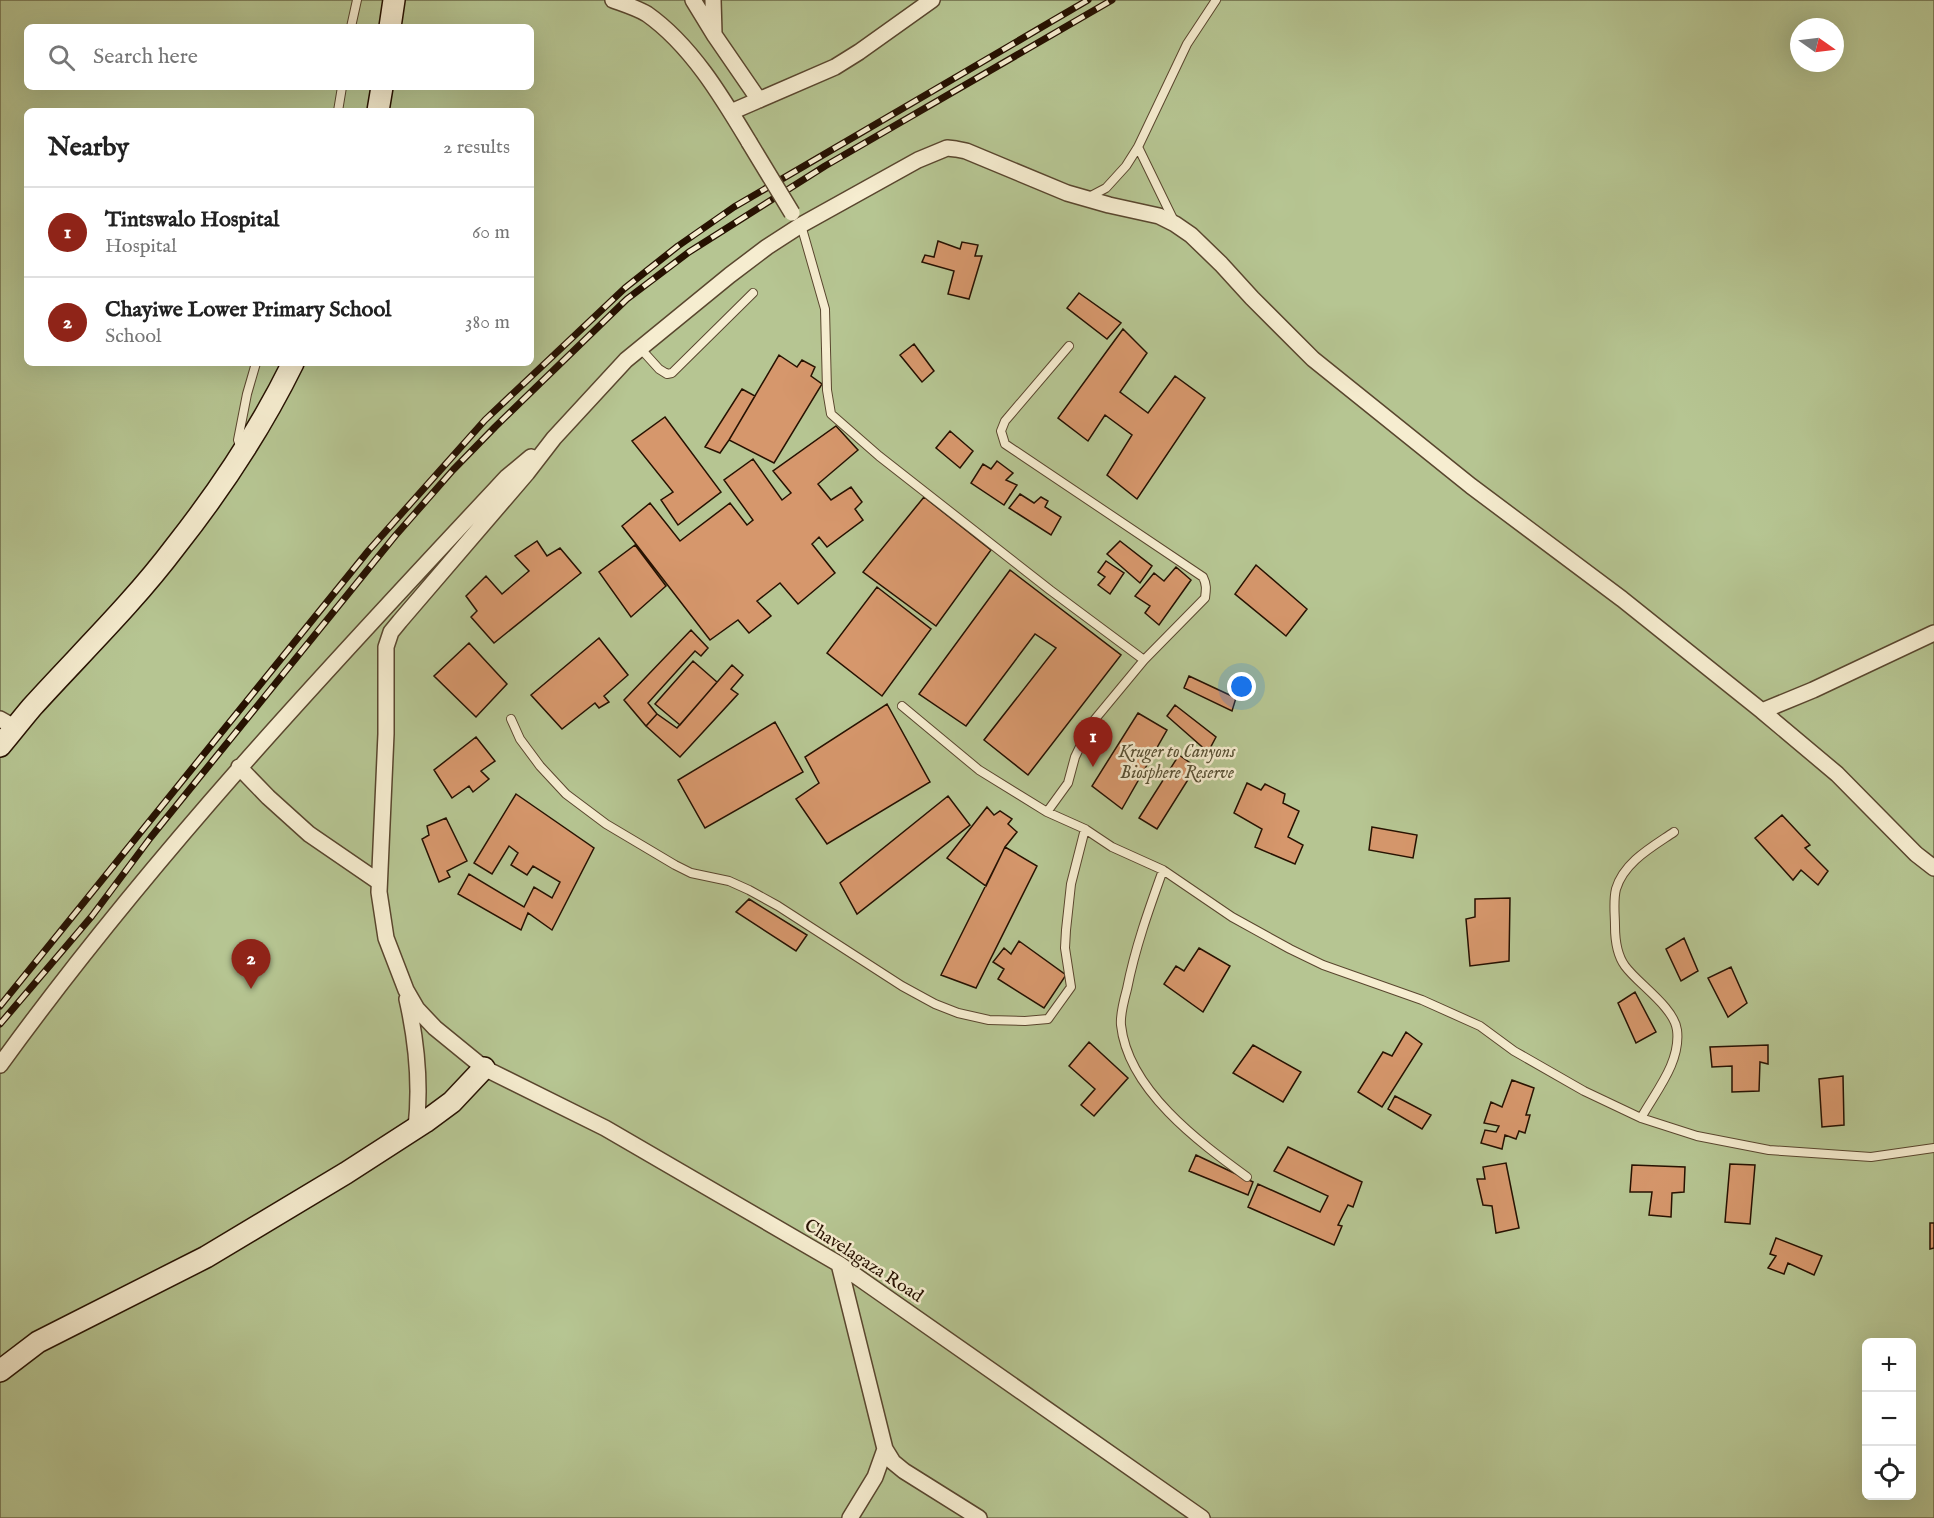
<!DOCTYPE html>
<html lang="en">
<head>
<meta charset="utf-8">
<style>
  body { margin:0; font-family:"IM FELL English",serif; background:#f6f6f6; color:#222 }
  .controls { position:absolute; right:18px; bottom:18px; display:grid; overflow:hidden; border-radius:9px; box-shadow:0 6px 24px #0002 }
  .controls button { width:54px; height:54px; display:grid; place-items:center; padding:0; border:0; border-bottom:2px solid #e0e0e0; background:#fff; color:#222; font:30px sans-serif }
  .compass { position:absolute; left:1790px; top:18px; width:54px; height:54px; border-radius:50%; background:#fff; box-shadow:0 6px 24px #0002; rotate:104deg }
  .you { position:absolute; left:1242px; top:687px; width:21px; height:21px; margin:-15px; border:4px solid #fff; border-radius:50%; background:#1a73e8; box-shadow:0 0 0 9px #1a73e833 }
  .badge { display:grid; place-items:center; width:39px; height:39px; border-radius:50%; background:#8f2418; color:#fff; font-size:20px; font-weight:700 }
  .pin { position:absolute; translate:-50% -50px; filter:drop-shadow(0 2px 3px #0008) }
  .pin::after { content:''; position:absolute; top:32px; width:21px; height:18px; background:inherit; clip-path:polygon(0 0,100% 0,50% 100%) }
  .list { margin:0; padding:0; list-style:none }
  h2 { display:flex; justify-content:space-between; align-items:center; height:78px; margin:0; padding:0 24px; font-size:26px }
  h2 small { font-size:20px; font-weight:400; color:#767676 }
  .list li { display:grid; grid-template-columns:39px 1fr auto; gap:18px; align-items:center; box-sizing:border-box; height:90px; padding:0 24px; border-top:2px solid #e0e0e0 }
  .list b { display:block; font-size:22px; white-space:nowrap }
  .list p { margin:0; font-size:20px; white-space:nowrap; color:#767676 }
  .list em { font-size:20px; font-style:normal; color:#767676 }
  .icon { flex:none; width:33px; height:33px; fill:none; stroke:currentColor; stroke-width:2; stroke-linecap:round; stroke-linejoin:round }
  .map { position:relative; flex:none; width:1934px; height:1518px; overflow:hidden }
  .search { position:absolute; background:#fff; box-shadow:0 6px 24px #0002; left:24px; top:24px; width:510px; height:66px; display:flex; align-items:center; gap:15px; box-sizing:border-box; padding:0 21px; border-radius:9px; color:#767676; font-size:22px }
  .panel { position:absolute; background:#fff; box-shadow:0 6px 24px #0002; left:24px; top:108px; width:510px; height:258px; border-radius:9px }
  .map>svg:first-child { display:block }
  .green { fill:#b6c592; stroke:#6e6b4a; stroke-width:1.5; fill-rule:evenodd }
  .building { fill:#d6976c; stroke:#261101; stroke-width:1.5 }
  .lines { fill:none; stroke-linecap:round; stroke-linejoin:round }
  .lane-casing { stroke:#59462e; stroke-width:10 }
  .street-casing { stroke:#59462e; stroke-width:18 }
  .secondary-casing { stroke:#261101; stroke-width:24 }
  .lane { stroke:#f6edd0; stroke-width:8 }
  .street { stroke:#f6edd0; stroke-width:15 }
  .secondary { stroke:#f6edd0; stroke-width:21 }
  .rail-casing { stroke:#261101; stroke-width:7 }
  .rail { stroke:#f6edd0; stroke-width:4.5; stroke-dasharray:14; stroke-linecap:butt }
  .street-bridge-casing { stroke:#59462e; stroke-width:18; stroke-linecap:butt }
  .street-bridge { stroke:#f6edd0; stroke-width:15 }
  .labels { text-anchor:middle; stroke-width:5; stroke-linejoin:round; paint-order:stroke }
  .park-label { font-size:18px; font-style:italic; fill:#585034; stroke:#f6edd0 }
  .street-label { font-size:18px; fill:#261101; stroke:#f6edd0 }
</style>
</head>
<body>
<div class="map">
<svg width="1934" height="1518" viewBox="0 0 1934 1518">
  <rect width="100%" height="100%" fill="#f1e4b7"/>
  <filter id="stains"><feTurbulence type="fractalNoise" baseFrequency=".00333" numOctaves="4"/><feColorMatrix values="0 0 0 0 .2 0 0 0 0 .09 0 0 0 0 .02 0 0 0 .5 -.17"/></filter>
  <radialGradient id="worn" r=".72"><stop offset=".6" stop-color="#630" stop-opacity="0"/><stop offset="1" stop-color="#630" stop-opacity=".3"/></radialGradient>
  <path class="green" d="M0,0h1934v1518h-1934zM27,27h504v60h-504zM1799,27h36v36h-36zM27,111h504v252h-504zM1866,1342h46v154h-46z"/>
  <path class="building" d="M938,241l22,8 2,-7 16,3 -3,11h7l-13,43 -21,-5 6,-23 -32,-9 3,-7 9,2z
    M1079,293l42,30 -14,16 -40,-31z
    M1123,329l24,24 -27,39 28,21 27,-37 30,22 -68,101 -30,-24 25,-40 -27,-20 -17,26 -30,-23z
    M914,344l20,27 -12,11 -22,-27z
    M779,355l18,12 5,-7 13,7 -4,9 11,8 -48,79 -45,-23z
    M742,389l13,7 -26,44 -9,13 -15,-6z
    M665,417l56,75 -43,33 -17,-25 12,-8 -41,-51z
    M836,426l22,24 -40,34 13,16 20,-13 11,15 -7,7 8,11 -36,27 -8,-10 -7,7 23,29 -37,31 -18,-21 -23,18 14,15 -22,17 -11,-13 -28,20 -88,-114 28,-23 30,38 50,-38 17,22 6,-5 -29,-40 29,-21 29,41 9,-7 -18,-22z
    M950,431l23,20 -13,17 -24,-20z
    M997,461l16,12 -7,7 11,5 -13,20 -33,-22 12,-19 8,5z
    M1020,494l14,9 7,-6 7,4 -3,6 16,10 -10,18 -42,-27z
    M924,497l67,53 -55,76 -73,-54z
    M537,541l10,15 13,-8 21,25 -87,70 -23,-26 6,-6 -11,-15 20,-20 16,18 27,-23 -14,-15z
    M1120,541l32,25 -12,17 -33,-29z
    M635,545l31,41 -35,31 -32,-45z
    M1106,561l18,12 -14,21 -12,-9 7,-8 -7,-5z
    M1256,565l51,44 -21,27 -51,-42z
    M1176,567l15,13 -32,45 -14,-12 5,-7 -15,-10 19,-23 10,8z
    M1010,570l111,85 -93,120 -44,-35 72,-92 -21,-14 -69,92 -47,-32z
    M877,587l54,42 -49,67 -55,-43z
    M691,630l17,18 -7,8 -6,-5 -47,52 9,11 -11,12 -22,-26z
    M599,638l29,37 -24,21 5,6 -10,6 -4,-5 -33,26 -31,-34z
    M469,643l38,41 -31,33 -42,-41z
    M693,661l24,21 -37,43 -25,-21z
    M732,665l11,10 -12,14 7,5 -58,63 -34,-31 11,-12 20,14z
    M1189,676l47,22 -4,13 -48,-23z
    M887,704l43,78 -103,62 -31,-45 23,-16 -14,-26z
    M1175,705l41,32 -8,15 -41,-36z
    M1138,713l29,17 -45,79 -30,-23z
    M775,722l28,50 -98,56 -27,-48z
    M476,737l19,24 -14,10 8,8 -16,13 -4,-6 -17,12 -18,-28z
    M1179,755l17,12 -39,62 -18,-11z
    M1247,783l14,7 4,-6 20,10 -2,9 16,8 -11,26 15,8 -8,19 -40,-17 7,-18 -28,-16z
    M516,794l78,54 -42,82 -24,-17 -7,17 -63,-36 11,-20 55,33 10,-20 18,11 8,-16 -27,-16 -6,9 -16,-10 7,-12 -9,-7 -17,28 -18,-11z
    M948,796l22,29 -113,89 -17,-31z
    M987,807l7,8 6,-4 12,8 -4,5 9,8 -12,15 -19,39 -39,-28z
    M1782,815l28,30 -5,3 23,23 -10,14 -17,-15 -8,10 -38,-42z
    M446,818l21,43 -20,10 3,6 -11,5 -17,-43 7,-4 -2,-9z
    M1372,827l45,8 -4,23 -44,-8z
    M1005,847l32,19 -61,122 -35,-13z
    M1510,898l-1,63 -39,5 -4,-47 9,-2v-18z
    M749,899l58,36 -11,16 -60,-39z
    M1684,938l14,33 -17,10 -15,-32z
    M1019,941l47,34 -22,33 -46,-29 6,-10 -11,-7 11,-14 7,6z
    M1199,948l31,18 -27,46 -39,-28 12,-18 8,5z
    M1731,967l16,36 -19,14 -20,-39z
    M1635,992l21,40 -20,11 -18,-40z
    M1406,1032l16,12 -40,63 -24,-15 25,-40 9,4z
    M1089,1042l39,36 -34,38 -13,-11 14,-16 -26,-23z
    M1253,1045l48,27 -18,30 -50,-29z
    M1768,1045v19l-8,-2 -1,29 -27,1v-26l-20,1 -2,-20z
    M1843,1076l1,49 -22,2 -3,-48z
    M1512,1080l22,8 -8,27h4l-5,18 -6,-2 -3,8 -11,-4 -3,14 -21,-6 4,-13 11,2 3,-6 -15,-3 7,-21 11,5z
    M1395,1096l36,19 -9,14 -34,-20z
    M1288,1147l74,35 -9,25 -5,-2 -10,20 4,1 -8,19 -86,-38 10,-23 62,28 8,-16 -54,-25z
    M1196,1155l57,27 -5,13 -59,-24z
    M1506,1163l13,65 -23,5 -4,-27 -9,-1 -6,-26h8l-2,-12z
    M1730,1164l25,1 -5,59 -25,-2z
    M1632,1165l53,2 -1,25 -12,1 -1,24 -22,-2 3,-23h-22z
    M1930,1223h4v25l-4,1z
    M1776,1238l46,18 -8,19 -26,-12 -4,11 -16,-6 8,-12 -6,-2z"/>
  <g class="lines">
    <g class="lane-casing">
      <path id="lane" d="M351,27l6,-27
        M338,111l4,-24
        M1138,147l36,74
        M1087,198l19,-10 20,-22 12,-19 49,-103 29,-44
        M801,225l24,84 2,81 4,24 48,42 171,134 94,70
        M1069,346l-64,75 -4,10 4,13 198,133c4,8 3,13 2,21l-61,62 -53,64 -16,33 -7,26 -21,29 38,17 27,18 51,23 69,47 58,32 33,16 99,35 58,26 34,25 70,40 57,27 56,18 72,14 102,7 63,-9
        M640,348l19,21 8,5 5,-1 81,-80
        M240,446l-2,-6 9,-46 9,-31
        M902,706l77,64 68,42
        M511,719l9,20 20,27 26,28 40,30 69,41 16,8 38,8 20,9 29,16 124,80 33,18 23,9 31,7 36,1 23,-2 23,-32 -6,-39 1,-18 5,-46 14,-55
        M1163,870c-14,39 -28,78 -36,119 -3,11 -7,25 -6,36 7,65 78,117 126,152
        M1641,1118c15,-27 40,-56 36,-88 -3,-23 -39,-46 -52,-64 -8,-11 -10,-27 -10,-40 0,-12 -2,-25 1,-37 8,-27 36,-42 58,-57"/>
    </g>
    <g class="street-casing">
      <path id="street" d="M613,0c11,4 24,8 34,14 44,31 75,83 102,128
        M693,0l22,36 44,64
        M713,0l1,33
        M731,112l104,-45 24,-15 73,-52
        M1762,711l51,-21 121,-57
        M0,719l16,9
        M239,767l29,30 41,37 70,48
        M407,999c10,44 14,85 9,129
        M0,1065c152,-210 330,-399 507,-588l24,-20
        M839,1264l46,185 8,13 11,9 75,47
        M850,1518l25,-41 10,-28
        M1202,1518l-363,-254 -234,-136 -121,-60 -49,-40 -18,-19 -11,-19 -20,-52 -7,-46 7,-158v-87l5,-15 9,-11 127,-148 27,-35 72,-78 104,-85 37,-28 34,-22 117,-65 29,-12 9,1 10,2 101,42 42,12 50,11 16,8 16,11 30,29 31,34 61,61 158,127 151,113 140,112 75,63 79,80 18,14"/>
    </g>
    <g class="secondary-casing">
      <path id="secondary" d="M390,27l4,-27
        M378,111l4,-24
        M0,746c11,-13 21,-26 32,-39 48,-53 100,-103 143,-160 45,-57 86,-119 118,-184
        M0,1371l38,-29 168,-85 140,-84 79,-51 27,-20 32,-34"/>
    </g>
    <use href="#lane" class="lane"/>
    <use href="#street" class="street"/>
    <use href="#secondary" class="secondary"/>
    <g class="rail-casing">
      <path id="rail" d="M0,1006l369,-456 116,-130 140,-132 53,-42 56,-39 354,-207
        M0,1024l92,-108 59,-79 244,-301 58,-66 42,-43 132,-128 62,-47 136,-86 287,-166"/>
    </g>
    <use href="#rail" class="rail"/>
    <g class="street-bridge-casing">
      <path id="street-bridge" d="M749,142l43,71"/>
    </g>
    <use href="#street-bridge" class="street-bridge"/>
  </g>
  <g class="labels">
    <g class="park-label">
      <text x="1177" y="757">Kruger to Canyons<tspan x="1177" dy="21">Biosphere Reserve</tspan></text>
    </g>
    <g class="street-label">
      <text transform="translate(864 1260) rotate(33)" y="6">Chavelagaza Road</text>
    </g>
  </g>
  <rect width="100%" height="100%" filter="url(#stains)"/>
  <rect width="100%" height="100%" fill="url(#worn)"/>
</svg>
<div class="controls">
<button>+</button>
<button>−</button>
<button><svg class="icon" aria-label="locate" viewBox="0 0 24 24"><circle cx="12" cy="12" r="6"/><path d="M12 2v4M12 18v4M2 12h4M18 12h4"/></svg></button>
</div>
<svg class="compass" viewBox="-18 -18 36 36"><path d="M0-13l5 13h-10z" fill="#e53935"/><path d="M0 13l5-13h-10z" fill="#767676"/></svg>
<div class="you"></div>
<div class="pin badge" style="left:1093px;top:767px">1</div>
<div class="pin badge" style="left:251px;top:989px">2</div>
<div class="search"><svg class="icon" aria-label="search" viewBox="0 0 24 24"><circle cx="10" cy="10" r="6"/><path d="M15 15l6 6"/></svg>Search here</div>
<section class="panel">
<h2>Nearby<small>2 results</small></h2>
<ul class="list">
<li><span class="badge">1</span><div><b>Tintswalo Hospital</b><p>Hospital</p></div><em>60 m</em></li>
<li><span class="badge">2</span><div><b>Chayiwe Lower Primary School</b><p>School</p></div><em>380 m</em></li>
</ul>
</section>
</div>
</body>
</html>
